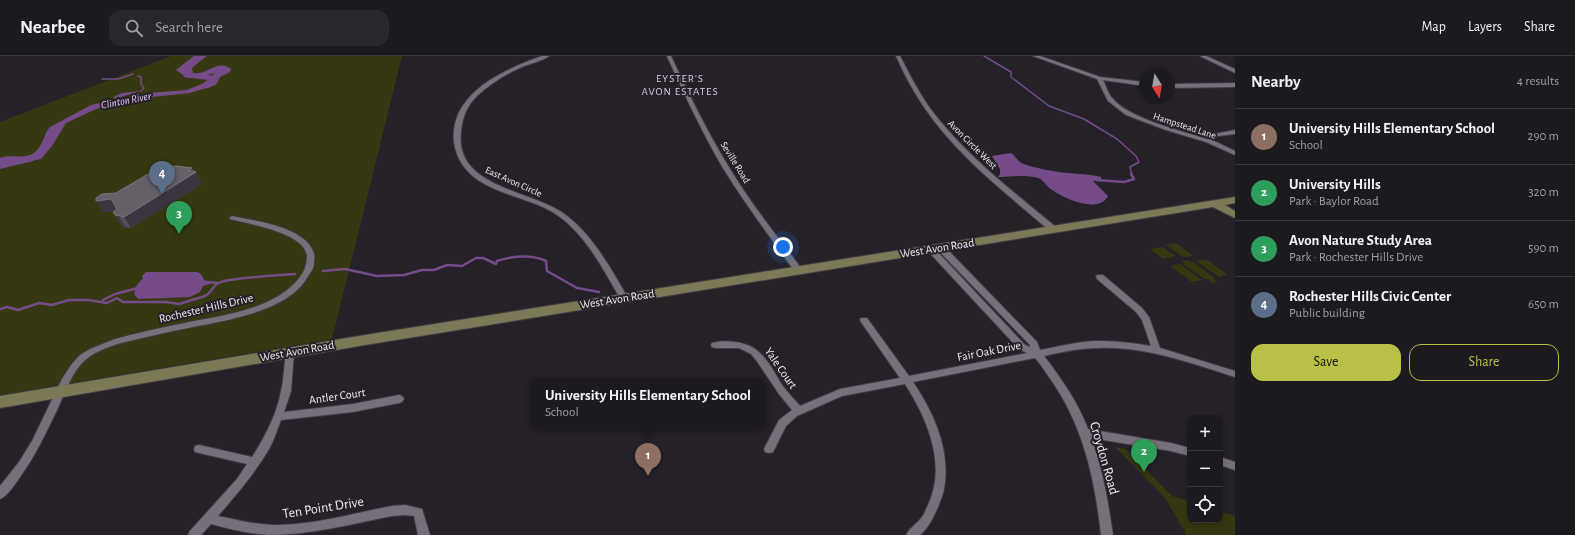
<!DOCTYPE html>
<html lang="en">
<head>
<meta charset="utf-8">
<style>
  body { margin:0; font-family:"Alegreya Sans",sans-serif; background:#29262c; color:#f1f3f6 }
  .controls { position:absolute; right:12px; bottom:12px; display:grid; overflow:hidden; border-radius:8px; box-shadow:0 2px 6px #0003 }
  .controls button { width:36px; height:36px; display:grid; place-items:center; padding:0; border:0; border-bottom:1px solid #3a383d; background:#1c191f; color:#f1f3f6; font:20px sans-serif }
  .compass { position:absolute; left:1139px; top:12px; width:36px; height:36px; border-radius:50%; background:#1c191f; box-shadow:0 2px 6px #0003; rotate:169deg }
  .you { position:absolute; left:783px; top:191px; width:14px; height:14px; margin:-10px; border:3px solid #fff; border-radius:50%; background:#1a73e8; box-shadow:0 0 0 6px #1a73e833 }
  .badge { display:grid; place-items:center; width:26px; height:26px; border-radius:50%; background:#b8c146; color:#fff; font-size:13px; font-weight:700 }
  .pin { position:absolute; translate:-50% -33px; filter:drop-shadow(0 1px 2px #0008) }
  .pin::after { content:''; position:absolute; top:21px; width:14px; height:12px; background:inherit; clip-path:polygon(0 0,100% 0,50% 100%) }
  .popup { position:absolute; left:530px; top:322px; width:236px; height:52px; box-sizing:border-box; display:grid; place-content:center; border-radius:8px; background:#1c191f; filter:drop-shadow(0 1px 3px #0005); font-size:13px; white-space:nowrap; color:#a0a0a4 }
  .popup b { font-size:15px; color:#f1f3f6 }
  .popup::after { content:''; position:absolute; left:50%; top:100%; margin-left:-8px; border:8px solid transparent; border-top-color:#1c191f }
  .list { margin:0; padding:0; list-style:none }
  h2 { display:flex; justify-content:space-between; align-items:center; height:52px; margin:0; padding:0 16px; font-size:17px }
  h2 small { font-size:13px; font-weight:400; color:#a0a0a4 }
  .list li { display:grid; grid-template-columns:26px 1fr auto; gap:12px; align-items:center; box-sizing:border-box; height:56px; padding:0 16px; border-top:1px solid #3a383d }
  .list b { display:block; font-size:15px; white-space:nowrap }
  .list p { margin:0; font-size:13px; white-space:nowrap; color:#a0a0a4 }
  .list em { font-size:13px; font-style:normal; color:#a0a0a4 }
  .actions { display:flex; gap:8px; padding:12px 16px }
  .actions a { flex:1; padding:9px 0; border:1px solid #b8c146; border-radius:12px; text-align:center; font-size:14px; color:#b8c146 }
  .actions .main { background:#b8c146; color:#111 }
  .icon { flex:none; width:22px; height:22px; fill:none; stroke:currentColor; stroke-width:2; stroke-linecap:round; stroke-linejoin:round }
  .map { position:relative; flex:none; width:1235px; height:479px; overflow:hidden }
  header { display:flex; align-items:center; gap:24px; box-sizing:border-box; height:56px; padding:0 20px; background:#1c191f; border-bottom:1px solid #3a383d }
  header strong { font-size:19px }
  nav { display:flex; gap:22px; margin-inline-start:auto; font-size:14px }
  .search { width:280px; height:36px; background:#29262c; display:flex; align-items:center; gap:10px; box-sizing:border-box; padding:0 14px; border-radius:12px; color:#a0a0a4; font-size:15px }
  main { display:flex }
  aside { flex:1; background:#1c191f }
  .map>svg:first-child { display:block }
  .green { fill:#353811 }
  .water { fill:#754c89 }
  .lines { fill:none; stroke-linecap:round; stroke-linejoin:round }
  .stream-far1 { stroke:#754c89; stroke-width:1.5 }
  .stream { stroke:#754c89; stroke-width:2.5 }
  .river { fill:#754c89; fill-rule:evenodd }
  .street-casing { stroke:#403c43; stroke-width:2 }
  .secondary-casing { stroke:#403c43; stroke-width:2 }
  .street { fill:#77707b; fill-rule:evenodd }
  .secondary { fill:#7c7957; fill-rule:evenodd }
  .wall { fill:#544e58 }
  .shaded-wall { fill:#3a353e }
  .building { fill:#655f68; stroke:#7a757e }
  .labels { text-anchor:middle; stroke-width:4; stroke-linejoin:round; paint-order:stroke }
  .far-street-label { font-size:10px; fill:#f0ecf2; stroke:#262129 }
  .far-neighbourhood-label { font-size:11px; letter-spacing:1px; fill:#d4cdd8; stroke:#262129 }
  .far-water-label { font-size:11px; font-style:italic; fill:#e7c5fa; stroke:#262129 }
  .street-label { font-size:12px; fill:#f0ecf2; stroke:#262129 }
  .near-street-label { font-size:14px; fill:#f0ecf2; stroke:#262129 }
</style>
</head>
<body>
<header>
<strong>Nearbee</strong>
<div class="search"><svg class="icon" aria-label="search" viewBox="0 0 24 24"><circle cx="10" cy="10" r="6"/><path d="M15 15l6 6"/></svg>Search here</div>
<nav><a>Map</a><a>Layers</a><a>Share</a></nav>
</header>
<main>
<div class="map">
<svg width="1235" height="479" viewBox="0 0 1235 479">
  <rect width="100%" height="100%" fill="#262129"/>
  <path class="green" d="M171,0h231l-70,283 -332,56v-273z
    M1176,187l18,13 -11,1 -17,-12z
    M1163,191l13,9 -13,3 -13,-10z
    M1206,203l22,16 -9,2 -23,-16z
    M1188,204l5,2 22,16 -1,1 4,3 -6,1 -4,-4 -2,1 -23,-16 2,-1 -3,-2z
    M1180,208l22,16 -10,2 -22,-16z
    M1115,391l11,2 46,47 18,5v19h30v-9l15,5v19h-49l-2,-5 -19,-32z"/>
  <path class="water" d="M194,0h10l-12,12 1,5c13,3 25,-15 38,-4l-1,3 -10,5 -4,8 -26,8 -38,4 -43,7 -15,6 -28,13 -14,23 -11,13 -24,5 -17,-1v-5c14,-5 27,4 38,-9 6,-7 6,-16 12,-22l41,-22 22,-5 2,-2 -2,-1 9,-4 19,-2 -20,6 -1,2 29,-6 38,-3 17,-7 11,-10 -16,4 -12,1 -11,-8z
    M1011,97c5,3 6,9 13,11 10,4 32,8 43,9 12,1 22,1 34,4v2l-8,2 15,15c-9,18 -43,3 -56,-6 -5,-3 -8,-10 -14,-12 -13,-4 -27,-1 -40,-1l2,-3v-5l-8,-13z
    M146,216h51l4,2 3,6 8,2 -2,2 -7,2 -3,6 -10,5 -52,2 -4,-5 3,-9 6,-7 -1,-2z"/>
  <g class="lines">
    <path class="stream-far1" d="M984,0l27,16v5l38,29 35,13 33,20 19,17 3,6 -9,5 2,8
      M138,20l3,1v7l3,4 -3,3
      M102,23h16l15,-5"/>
    <path class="stream" d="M1096,124l28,2 10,-3 -3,-5
      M323,215l22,-2 32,7 27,-1 18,-5h12l13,-5 15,1 14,-8h7l13,6 1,-3c15,-5 34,-7 49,0l1,10 30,17 22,4
      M208,226l10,1
      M103,244l12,-6 23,-6
      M0,253l7,-2 11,3 21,-7 13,2 17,-5h19l19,3 10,-5 6,4h43l13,2 26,-8c6,-3 8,-10 13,-13 8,-5 64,-8 77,-9"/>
    <path class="river" d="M194,0h13l-17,13 1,4 26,3 2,2c-4,7 -10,12 -18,10l-2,-2 9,-6 -24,-3 -3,-9z
      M29,100l4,1 1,2 -1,2 -33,8v-6z"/>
    <g class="street-casing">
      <path id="street" d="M542,0h7c-6,5 -17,7 -25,10 -16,7 -32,16 -46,29 -11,10 -16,23 -17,37 -7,57 74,58 106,84 27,21 44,53 61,82l-1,2h-6c-17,-29 -33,-62 -61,-83 -24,-18 -57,-20 -82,-37 -13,-9 -22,-22 -24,-38 -5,-49 51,-73 88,-86z
        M667,0h4c18,39 37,77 59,113 21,35 47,67 71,99l1,2 -1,2h-6c-24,-34 -50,-68 -72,-104 -21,-36 -39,-74 -56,-112z
        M896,0h4c9,18 18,35 29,51 35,47 82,83 127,120l1,2 -1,2h-6c-44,-38 -93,-75 -126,-124 -11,-16 -20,-33 -28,-51z
        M1033,0h7l60,21 45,5v4l-42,-6c3,6 5,14 10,19 17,20 69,32 94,40l7,-5 21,-4v4l-17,2 -6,4 23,11v4l-29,-13 -40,-12 -40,-15 -18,-14 -11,-22z
        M1200,0h6l29,13v4z
        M1235,27v4l-66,1v-4z
        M232,160c23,5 75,11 82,38 1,2 0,6 0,9 0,5 -3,9 -6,13 -19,37 -88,45 -125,53 -21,4 -41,9 -62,14 -14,4 -30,10 -40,21 -11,13 -17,31 -24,46 -11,23 -22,46 -37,67 -5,7 -12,19 -20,22v-13l19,-24 13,-21 30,-62 9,-14 9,-10 10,-6 25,-10c22,-6 44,-11 65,-15 38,-8 85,-12 114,-40 5,-5 11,-13 12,-20 1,-3 1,-7 1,-9 -4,-23 -59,-31 -77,-36l-1,-1z
        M938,190h6l93,96 3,8c12,-2 24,-5 36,-7 25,-4 50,-1 75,3l-9,-26 -6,-8 -39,-33 -1,-2 1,-2h6l39,33 7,9 11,31 75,23v6c-45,-14 -90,-31 -137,-29 -19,0 -36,4 -54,8 17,22 34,46 44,73l83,14 19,5v8l-19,-5 -80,-13c12,31 17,64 22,97h-12c-6,-56 -18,-111 -52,-158 -4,-6 -9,-14 -14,-19l-122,24c21,31 38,69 31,107 -1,6 -4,12 -6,18 -5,11 -9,20 -18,28h-14c4,-8 14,-13 18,-21 3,-7 7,-15 9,-23 10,-36 -9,-78 -28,-107l-63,12 -45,20 -11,10 -13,26 -4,1 -4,-1 -1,-3 15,-29 13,-10 -13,-16 -23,-34 -5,-6 -12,-6h-24l-3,-1 -1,-2 1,-2c7,-2 15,-2 22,-1 27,2 35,22 48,43 5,7 12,14 18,21l40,-17 60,-11 -39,-56 -1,-2 1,-2h6l42,58 118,-23 -8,-4 -93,-100 1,-2h6l92,98 5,2v-2l-92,-95 -1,-2z
        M290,294l3,1 1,2 -3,38 -7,21 69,-8 46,-9 3,1 2,3 -2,3 -3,1 -46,9 -72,8c-4,10 -7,20 -12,29 -14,24 -32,45 -51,67 18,4 36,8 54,9 39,1 82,-12 120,-19l13,-1 17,4 8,26h-12l-4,-19 -9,-1 -13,1c-40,8 -82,19 -124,19 -19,-1 -38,-6 -57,-11l-10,11h-13l2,-4 47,-52 10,-15 -52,-12 -1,-3 1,-3 4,-1 53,12c13,-20 25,-43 29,-66 3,-12 3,-26 5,-38l1,-2z
        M1220,401l15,5v8l-15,-5z"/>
    </g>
    <g class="secondary-casing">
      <path id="secondary" d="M1235,141v6l-10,2 10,6v7l-22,-11 -848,138 -365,63v-12l365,-61z"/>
    </g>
    <use href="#street" class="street"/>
    <use href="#secondary" class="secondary"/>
  </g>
  <path class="wall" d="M192,112l10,16 -71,44 -6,-1 -2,1 -10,-16 1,-1 -11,1z"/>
  <path class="shaded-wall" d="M192,112l2,6 2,-2 6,12 -71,44 -7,-11z
    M111,143l7,12 -15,1 -7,-11z
    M118,159l7,12 -2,1 -7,-12z"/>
  <path class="building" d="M177,110l15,2 -4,2 8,2 -72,45 -6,-2 -2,1 -3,-4 4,-3 -6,-10 -15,2v-3l6,-4 14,-1 39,-23 -2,-3z"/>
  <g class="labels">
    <g class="far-street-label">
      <text transform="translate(1185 69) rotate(18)" y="4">Hampstead Lane</text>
      <text transform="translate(973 88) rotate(45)" y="4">Avon Circle West</text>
      <text transform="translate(736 106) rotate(58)" y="4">Seville Road</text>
      <text transform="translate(514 125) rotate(24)" y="4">East Avon Circle</text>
    </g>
    <g class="far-neighbourhood-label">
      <text x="680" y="26">EYSTER'S<tspan x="680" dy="13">AVON ESTATES</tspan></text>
    </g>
    <g class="far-water-label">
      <text transform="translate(126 44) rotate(-11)" y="4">Clinton River</text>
    </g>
    <g class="street-label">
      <text transform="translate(937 192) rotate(-9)" y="4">West Avon Road</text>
      <text transform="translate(617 243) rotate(-9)" y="4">West Avon Road</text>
      <text transform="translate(206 252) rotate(-13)" y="4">Rochester Hills Drive</text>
      <text transform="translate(297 295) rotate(-10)" y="4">West Avon Road</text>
      <text transform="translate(989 295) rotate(-11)" y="4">Fair Oak Drive</text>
      <text transform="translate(781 312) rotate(55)" y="4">Yale Court</text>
      <text transform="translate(337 340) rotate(-8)" y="4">Antler Court</text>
    </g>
    <g class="near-street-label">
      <text transform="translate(1105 402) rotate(74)" y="5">Croydon Road</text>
      <text transform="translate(323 451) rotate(-9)" y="5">Ten Point Drive</text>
    </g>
  </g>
</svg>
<div class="controls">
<button>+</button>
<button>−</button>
<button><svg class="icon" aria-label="locate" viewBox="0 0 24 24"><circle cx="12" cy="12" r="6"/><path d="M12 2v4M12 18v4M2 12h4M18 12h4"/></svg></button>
</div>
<svg class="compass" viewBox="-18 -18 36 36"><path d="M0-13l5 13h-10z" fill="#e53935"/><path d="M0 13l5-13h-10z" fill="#a0a0a4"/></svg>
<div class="you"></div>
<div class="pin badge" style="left:648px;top:420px;background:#8d6e63">1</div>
<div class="popup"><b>University Hills Elementary School</b>School</div>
<div class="pin badge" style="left:1144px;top:416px;background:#2e9e5b">2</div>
<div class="pin badge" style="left:179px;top:178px;background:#2e9e5b">3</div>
<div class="pin badge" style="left:162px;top:138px;background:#5c6f8a">4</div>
</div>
<aside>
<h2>Nearby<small>4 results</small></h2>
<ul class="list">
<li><span class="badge" style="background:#8d6e63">1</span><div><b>University Hills Elementary School</b><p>School</p></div><em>290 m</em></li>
<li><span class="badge" style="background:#2e9e5b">2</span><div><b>University Hills</b><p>Park · Baylor Road</p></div><em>320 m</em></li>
<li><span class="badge" style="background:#2e9e5b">3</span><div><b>Avon Nature Study Area</b><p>Park · Rochester Hills Drive</p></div><em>590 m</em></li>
<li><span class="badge" style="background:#5c6f8a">4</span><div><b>Rochester Hills Civic Center</b><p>Public building</p></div><em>650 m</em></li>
</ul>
<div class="actions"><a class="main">Save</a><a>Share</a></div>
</aside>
</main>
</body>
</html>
